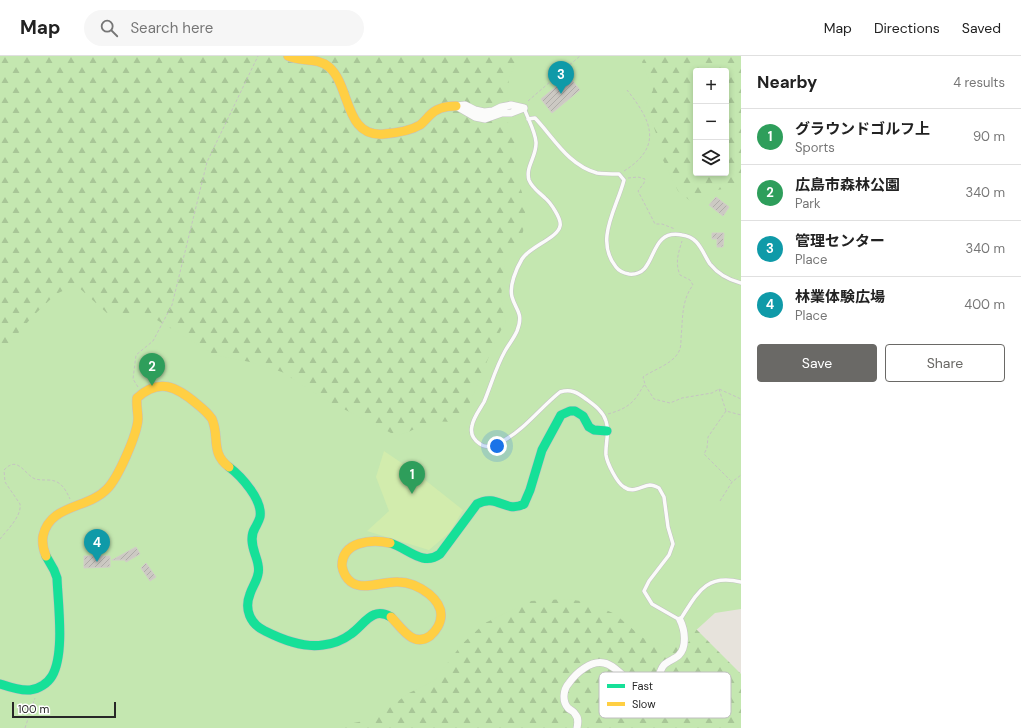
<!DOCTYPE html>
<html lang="en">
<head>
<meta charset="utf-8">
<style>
  body { margin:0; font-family:"DM Sans","Noto Sans JP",sans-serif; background:#f6f6f6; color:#222 }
  .controls { position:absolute; right:12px; top:12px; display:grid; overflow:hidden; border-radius:4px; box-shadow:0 2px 6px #0003 }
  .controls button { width:36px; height:36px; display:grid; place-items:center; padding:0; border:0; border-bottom:1px solid #e0e0e0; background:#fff; color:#222; font:20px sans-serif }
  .scale { position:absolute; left:12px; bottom:10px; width:104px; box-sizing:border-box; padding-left:4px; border:2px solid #272727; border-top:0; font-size:11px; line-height:14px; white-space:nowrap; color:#272727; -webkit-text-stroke:3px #fff; paint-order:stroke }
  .you { position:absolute; left:497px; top:390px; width:14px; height:14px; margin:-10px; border:3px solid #fff; border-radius:50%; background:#1a73e8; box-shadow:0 0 0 6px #1a73e833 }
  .badge { display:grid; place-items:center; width:26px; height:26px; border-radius:50%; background:#6a6966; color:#fff; font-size:13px; font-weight:700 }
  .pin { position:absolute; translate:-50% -33px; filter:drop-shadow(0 1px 2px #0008) }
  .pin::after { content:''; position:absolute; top:21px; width:14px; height:12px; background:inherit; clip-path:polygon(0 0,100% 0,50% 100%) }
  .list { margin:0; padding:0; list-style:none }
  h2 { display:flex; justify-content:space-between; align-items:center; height:52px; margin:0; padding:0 16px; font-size:17px }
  h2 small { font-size:13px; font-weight:400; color:#767676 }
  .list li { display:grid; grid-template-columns:26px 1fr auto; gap:12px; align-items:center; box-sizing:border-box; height:56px; padding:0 16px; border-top:1px solid #e0e0e0 }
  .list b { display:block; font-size:15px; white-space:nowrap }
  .list p { margin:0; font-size:13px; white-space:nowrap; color:#767676 }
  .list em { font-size:13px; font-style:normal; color:#767676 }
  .actions { display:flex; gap:8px; padding:12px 16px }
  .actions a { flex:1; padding:9px 0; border:1px solid #6a6966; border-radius:4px; text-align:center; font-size:14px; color:#6a6966 }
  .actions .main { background:#6a6966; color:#fff }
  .icon { flex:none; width:22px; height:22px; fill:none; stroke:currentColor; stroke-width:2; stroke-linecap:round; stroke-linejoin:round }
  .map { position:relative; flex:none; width:741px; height:672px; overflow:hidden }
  header { display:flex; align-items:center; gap:24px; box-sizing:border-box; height:56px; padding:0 20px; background:#fff; border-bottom:1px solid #e0e0e0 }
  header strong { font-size:19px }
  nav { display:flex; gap:22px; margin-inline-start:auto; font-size:14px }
  .search { width:280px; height:36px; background:#f6f6f6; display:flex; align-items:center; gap:10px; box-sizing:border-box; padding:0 14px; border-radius:22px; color:#767676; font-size:15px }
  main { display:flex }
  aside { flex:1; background:#fff }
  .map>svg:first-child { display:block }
  .forest { fill:url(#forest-firs); fill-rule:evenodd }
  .park { fill:#c4e7b0 }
  .pitch { fill:#d2ecad }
  .building { fill:url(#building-hatch); stroke:#d2cec8 }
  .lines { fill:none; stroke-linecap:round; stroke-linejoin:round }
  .lane-casing { stroke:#c3c2c3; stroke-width:4.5 }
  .street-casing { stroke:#c3c2c3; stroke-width:8 }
  .fast-casing { stroke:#c3c2c3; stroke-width:10 }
  .slow-casing { stroke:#c3c2c3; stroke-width:10 }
  .path { stroke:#c4c3c2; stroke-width:1; stroke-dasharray:3 2; stroke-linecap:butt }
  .lane { stroke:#fbfbfa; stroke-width:3.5 }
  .street { stroke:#fbfbfa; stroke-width:7 }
  .fast { stroke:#16e098; stroke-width:9 }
  .slow { stroke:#ffcf43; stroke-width:9 }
  .key { fill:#fff; stroke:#bebebe; stroke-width:1 }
  .key-label { font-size:11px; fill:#272727 }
</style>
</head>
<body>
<header>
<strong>Map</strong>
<div class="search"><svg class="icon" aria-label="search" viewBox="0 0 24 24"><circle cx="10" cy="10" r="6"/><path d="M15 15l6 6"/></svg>Search here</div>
<nav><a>Map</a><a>Directions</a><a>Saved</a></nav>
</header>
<main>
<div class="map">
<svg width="741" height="672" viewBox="0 0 741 672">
  <defs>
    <pattern id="forest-firs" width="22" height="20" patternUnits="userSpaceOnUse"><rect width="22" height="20" fill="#c4e7b0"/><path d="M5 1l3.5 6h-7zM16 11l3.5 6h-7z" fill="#a8c697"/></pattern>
    <pattern id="building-hatch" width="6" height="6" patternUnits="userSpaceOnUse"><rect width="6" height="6" fill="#ccc9c3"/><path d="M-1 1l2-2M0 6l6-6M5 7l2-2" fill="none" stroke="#afada8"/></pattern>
  </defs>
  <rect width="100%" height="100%" fill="#e7e3dc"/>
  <path class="forest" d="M0,0h741v300l-61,257 61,61v54h-741zM696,15h30v102h-30z"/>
  <path class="park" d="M519,0h127l-4,6 11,28 -7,15 11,31 6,24 15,31 16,13 19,-13 28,-6v424l-26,4 -22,20 -4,9 -22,4 -24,-8 -28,-24 -27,-12 -23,-3 -34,2 -46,22 -23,21 -28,37 -25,12 -35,26 -26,5 -7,4h-341v-374l33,-38 23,-22 20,-9 32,29h39l68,41 35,7 32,10 44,28 65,33 7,2 10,-3 24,-11 20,1 12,-5 33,-80 9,-15 -5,-25 4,-37 18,-28 3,-27 -11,-34 1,-33 -11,-21 4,-39z"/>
  <path class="pitch" d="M384,395l31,21 48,38 -13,22 -21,18 -62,-19 22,-20 -13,-34z"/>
  <path class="building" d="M569,20l11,14 -28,23 -11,-14z
    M716,141l13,10 -6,9 -14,-11z
    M712,177h12l-1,14h-6v-8h-5z
    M405,409l14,9 -3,4 -14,-9z
    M136,491l4,7 -14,8 -1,-2h-13z
    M84,500h26v11l-26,1z
    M146,507l10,14 -6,4 -9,-13z"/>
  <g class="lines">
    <g class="lane-casing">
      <path id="lane" d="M524,52c4,11 11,23 12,34 1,14 -11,25 -7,38 3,8 10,12 16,18 5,4 17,21 15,28 -2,12 -31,21 -38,33 -6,10 -13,27 -10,38 4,14 12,16 5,34 -3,7 -8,13 -12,20 -9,16 -14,34 -21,51 -4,7 -11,16 -12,24 -2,8 2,14 8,18 6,5 16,1 23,-3 22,-12 37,-33 57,-49 11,-3 17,0 26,7 8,6 17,12 20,22 4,11 -1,23 0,34 1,8 11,28 18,32 9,7 17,-1 26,-2 3,0 7,2 9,3l5,9 4,30 5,17 -4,11 -20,26 -5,10 8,13 28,16c17,-26 25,-47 61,-38
        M528,63l7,-1c19,20 33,47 62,55 7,1 15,1 22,1l5,6c-7,28 -30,60 -8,87 3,4 7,6 13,7 30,3 17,-46 53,-39 17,2 20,17 28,29 8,10 19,16 31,19"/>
    </g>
    <g class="street-casing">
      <path id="street" d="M456,50l19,11 10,2 17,-6h9l13,-5
        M456,50l9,-1 10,5 9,2 9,-1 8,-4 10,-2 13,3
        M577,672c1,-5 2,-10 -2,-14 -1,-3 -5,-4 -7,-6 -6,-7 -5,-18 1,-25 7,-10 22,-23 35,-20 10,2 20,14 27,20 4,2 9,6 14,6 17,-1 11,-15 19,-24 4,-4 11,-6 15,-10 8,-8 6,-25 1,-35"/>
    </g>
    <g class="fast-casing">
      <path id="fast" d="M229,411c12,9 34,33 31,50 -1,4 -3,7 -5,11 -5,8 -3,17 0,26 2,6 5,13 3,20 -1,7 -6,13 -8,20 -6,15 0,30 15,37 18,9 38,17 58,14 10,-1 20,-5 28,-11 14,-10 21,-28 40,-17
        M390,487c18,5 32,24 50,11l37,-50c20,-11 29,10 47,0l6,-14 12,-40 19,-35 9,-4h5l8,5 6,11 5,3 13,1
        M0,628c9,3 20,7 30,6 9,-1 18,-7 22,-14 13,-22 6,-72 5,-98l-3,-8 -8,-14"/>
    </g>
    <g class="slow-casing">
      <path id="slow" d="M288,0c12,6 29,1 41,11 22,19 15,71 55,67 12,-1 26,-3 36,-9 3,-2 6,-6 9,-9 7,-8 16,-10 27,-10
        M390,487c-18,-4 -48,-2 -48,23 1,6 4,12 9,16 12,9 33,-1 47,0 12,0 22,5 31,12 6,5 12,13 12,21 0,8 -5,16 -11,21 -17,12 -28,-8 -39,-19
        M46,500c-3,-7 -4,-13 -3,-20 7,-32 45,-27 64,-47 11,-11 30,-54 31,-70 0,-7 -2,-14 -1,-21 22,-20 39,-12 60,6 5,4 11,9 15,15 8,18 -2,34 17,48"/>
    </g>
    <path class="path" d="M528,45l52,-45
      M624,115c40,-25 27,-51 3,-81
      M628,122l10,-1 7,2 -1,4 -6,8 15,29 2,4h7l13,5
      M645,329l9,14 16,4 12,-5 30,-5 7,-4 22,10
      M138,331l-5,-8 3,-24 17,-14 19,-36 35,-143 51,-106
      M719,333l7,22 15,4
      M726,355l-18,26 -1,11 -3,6 28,28
      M608,358c10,-3 19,-6 26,-14 4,-4 7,-11 11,-16l-2,-7c10,-7 29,-13 35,-24 3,-4 3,-10 3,-15 2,-19 0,-37 12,-53l-3,-5 -10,-5c-5,-12 -2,-21 2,-34
      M720,445l12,-19 9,-7
      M0,483c7,-9 22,-23 20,-35l-15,-22 -1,-12c14,-15 20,4 31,9 4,1 8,1 13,1 12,0 17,8 22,19
      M25,672l10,-30"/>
    <use href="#lane" class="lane"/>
    <use href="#street" class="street"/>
    <use href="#fast" class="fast"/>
    <use href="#slow" class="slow"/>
  </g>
  <rect x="599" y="616" width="132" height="46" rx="6" class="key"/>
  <rect x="607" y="628" width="18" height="4" fill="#16e098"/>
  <rect x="607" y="646" width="18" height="4" fill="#ffcf43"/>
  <g class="key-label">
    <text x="632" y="634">Fast</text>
    <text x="632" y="652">Slow</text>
  </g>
</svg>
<div class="controls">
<button>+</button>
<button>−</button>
<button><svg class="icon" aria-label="layers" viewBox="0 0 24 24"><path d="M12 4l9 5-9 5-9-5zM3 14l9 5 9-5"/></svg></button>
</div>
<div class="scale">100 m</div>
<div class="you"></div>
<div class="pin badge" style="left:412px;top:438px;background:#2e9e5b">1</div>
<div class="pin badge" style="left:152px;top:330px;background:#2e9e5b">2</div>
<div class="pin badge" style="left:561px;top:38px;background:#0f9aa8">3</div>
<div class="pin badge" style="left:97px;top:506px;background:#0f9aa8">4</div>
</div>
<aside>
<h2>Nearby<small>4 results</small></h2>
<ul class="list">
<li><span class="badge" style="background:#2e9e5b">1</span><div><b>グラウンドゴルフ上</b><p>Sports</p></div><em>90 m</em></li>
<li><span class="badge" style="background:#2e9e5b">2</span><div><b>広島市森林公園</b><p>Park</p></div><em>340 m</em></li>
<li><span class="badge" style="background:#0f9aa8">3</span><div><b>管理センター</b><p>Place</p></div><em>340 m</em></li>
<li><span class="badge" style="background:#0f9aa8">4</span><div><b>林業体験広場</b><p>Place</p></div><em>400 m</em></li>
</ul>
<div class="actions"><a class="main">Save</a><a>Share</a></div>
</aside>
</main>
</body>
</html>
